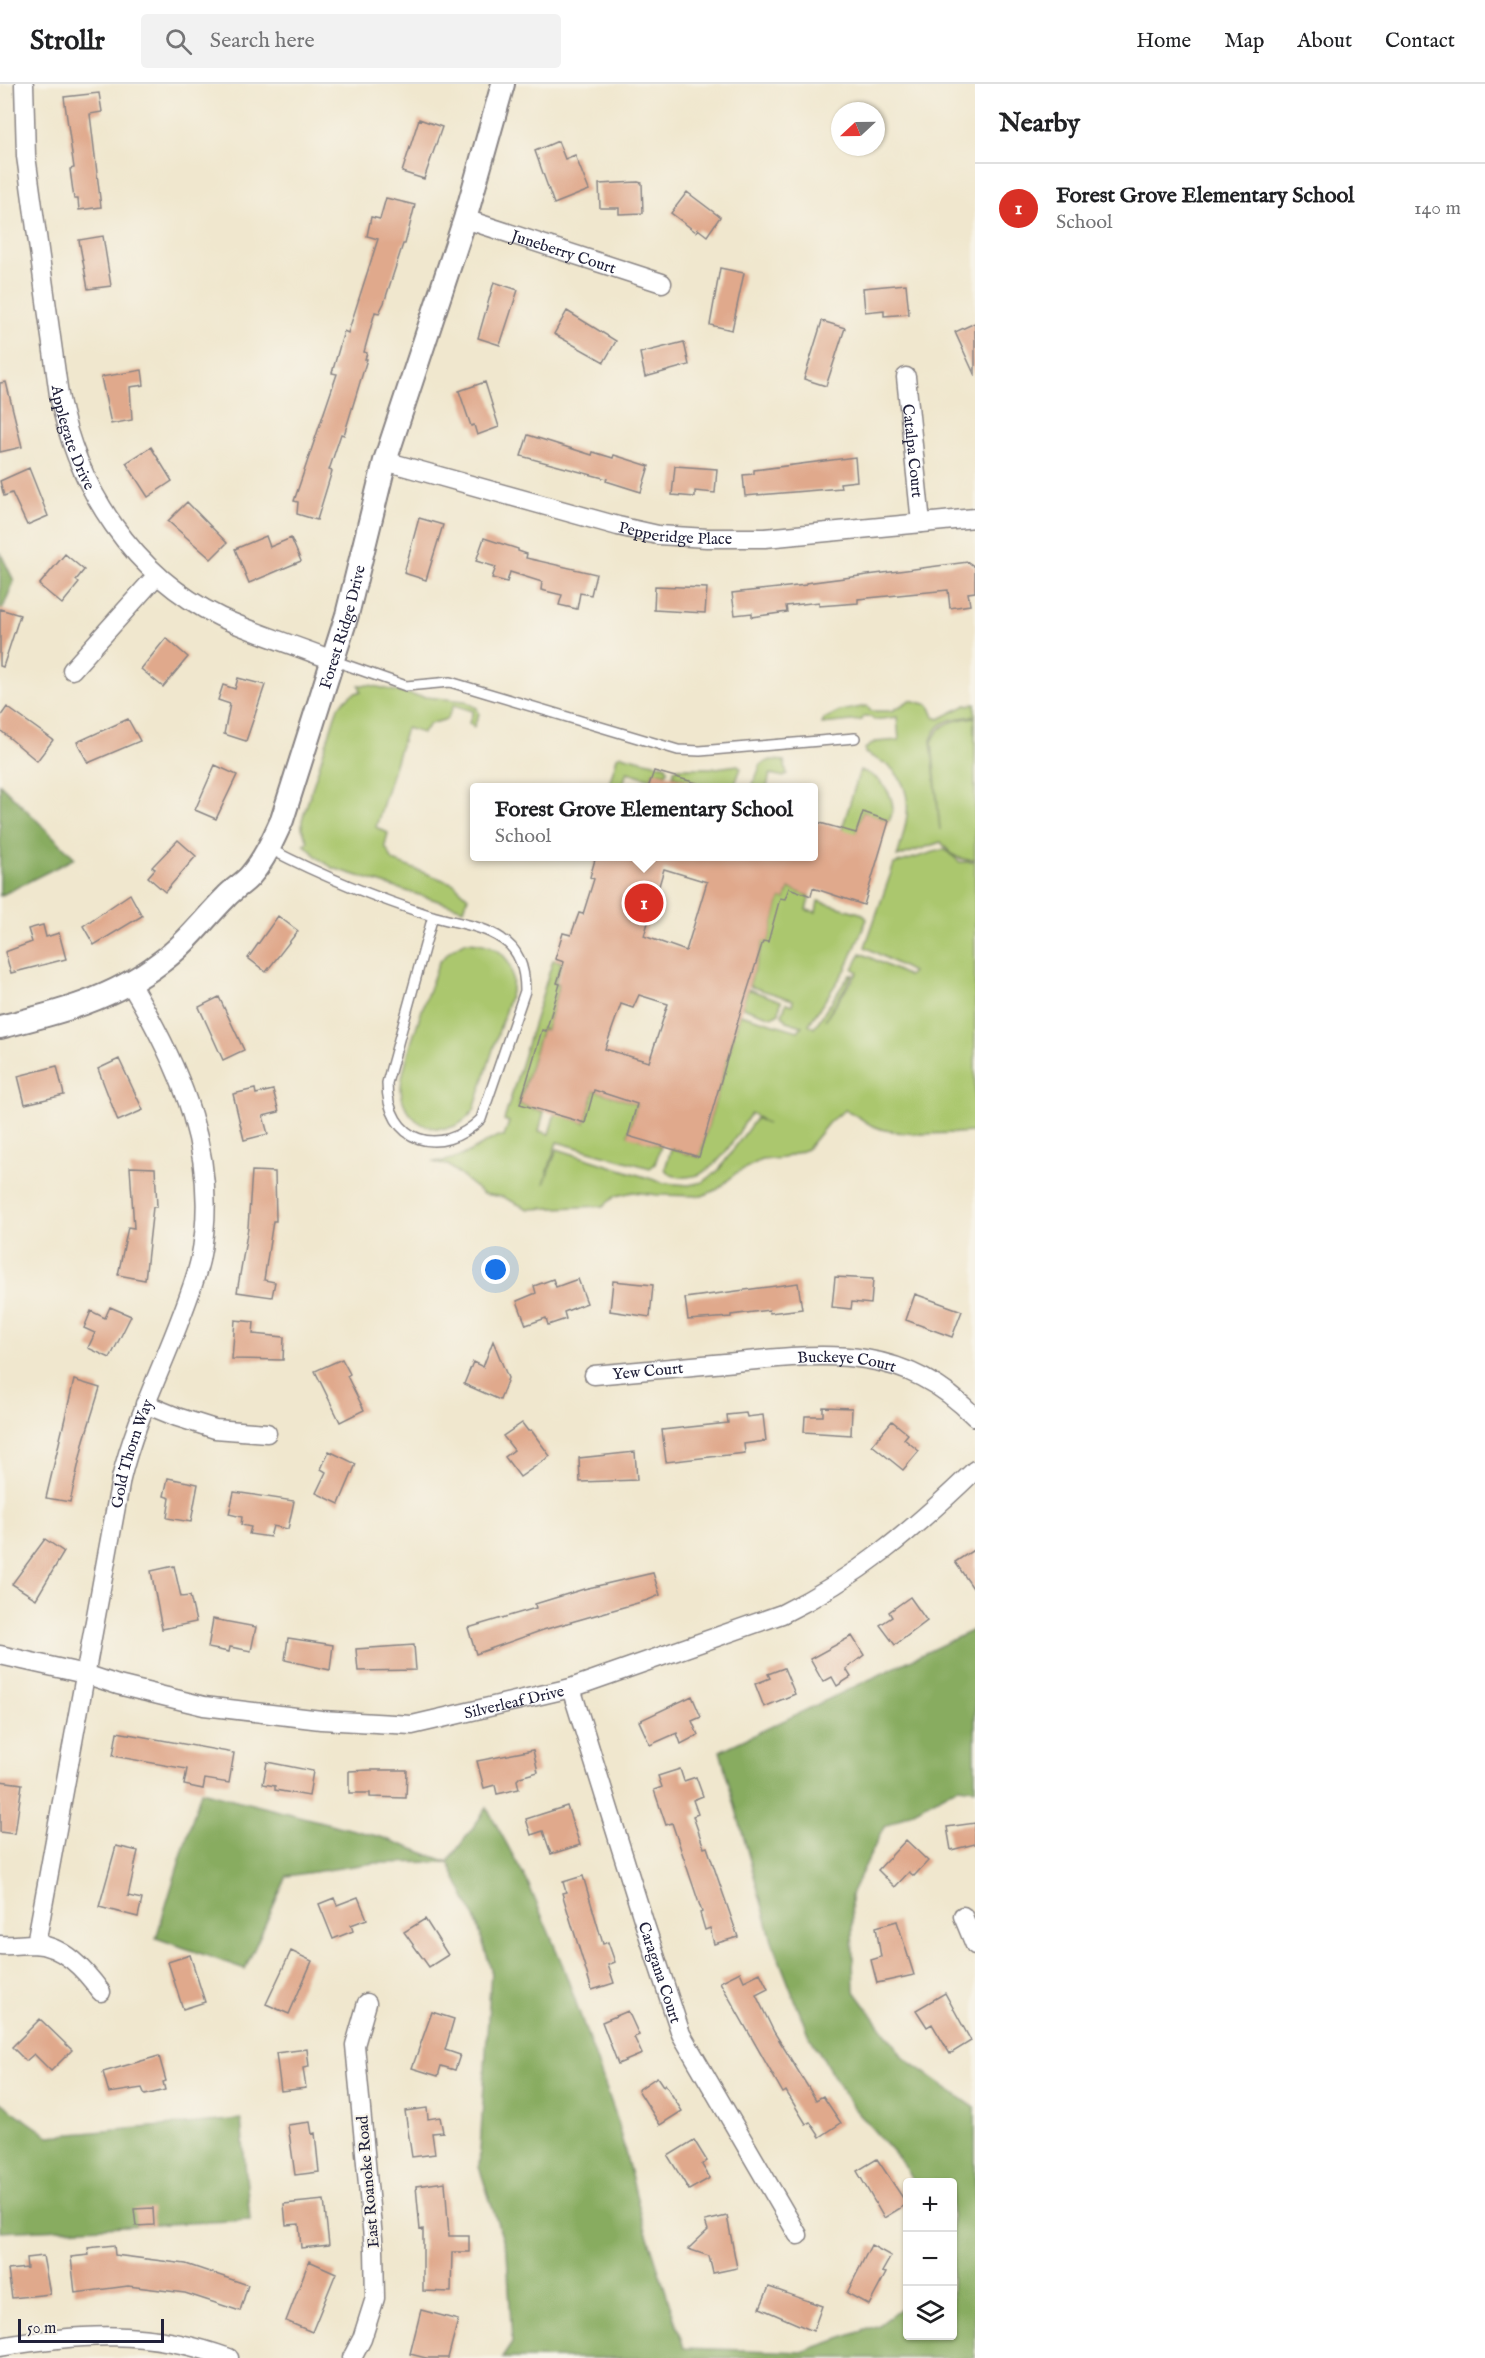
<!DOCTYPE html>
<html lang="en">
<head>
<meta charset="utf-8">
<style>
  body { margin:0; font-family:"IM FELL English",serif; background:#f2f2f2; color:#202124 }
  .controls { position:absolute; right:18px; bottom:18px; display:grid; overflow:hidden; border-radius:6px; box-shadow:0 2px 4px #0004 }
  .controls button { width:54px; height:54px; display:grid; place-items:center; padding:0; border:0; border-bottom:2px solid #e0e0e0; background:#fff; color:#202124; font:30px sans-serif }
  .compass { position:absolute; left:831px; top:18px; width:54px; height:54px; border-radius:50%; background:#fff; box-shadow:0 2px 4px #0004; rotate:248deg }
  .scale { position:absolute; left:18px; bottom:15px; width:146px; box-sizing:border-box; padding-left:6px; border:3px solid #22223b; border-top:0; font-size:16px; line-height:21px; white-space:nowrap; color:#22223b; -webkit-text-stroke:4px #f7f3e8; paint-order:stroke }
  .you { position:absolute; left:496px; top:1186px; width:21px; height:21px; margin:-15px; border:4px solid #fff; border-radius:50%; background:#1a73e8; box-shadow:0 0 0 9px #1a73e833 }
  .badge { display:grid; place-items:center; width:39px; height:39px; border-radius:50%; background:#d93025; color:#fff; font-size:20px; font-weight:700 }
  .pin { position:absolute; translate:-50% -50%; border:3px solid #fff; box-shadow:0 2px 6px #0006 }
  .popup { position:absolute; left:470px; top:699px; width:348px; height:78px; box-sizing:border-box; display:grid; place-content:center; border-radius:6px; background:#fff; filter:drop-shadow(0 2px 4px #0005); font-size:20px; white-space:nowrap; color:#757577 }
  .popup b { font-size:22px; color:#202124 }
  .popup::after { content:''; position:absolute; left:50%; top:100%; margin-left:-12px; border:12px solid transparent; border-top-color:#fff }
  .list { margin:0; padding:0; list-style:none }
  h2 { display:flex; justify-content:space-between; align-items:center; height:78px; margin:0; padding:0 24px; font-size:26px }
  h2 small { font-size:20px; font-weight:400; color:#757577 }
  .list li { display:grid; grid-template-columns:39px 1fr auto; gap:18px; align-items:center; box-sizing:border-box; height:90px; padding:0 24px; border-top:2px solid #e0e0e0 }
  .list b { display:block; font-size:22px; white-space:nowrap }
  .list p { margin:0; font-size:20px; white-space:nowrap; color:#757577 }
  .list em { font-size:20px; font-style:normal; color:#757577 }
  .icon { flex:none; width:33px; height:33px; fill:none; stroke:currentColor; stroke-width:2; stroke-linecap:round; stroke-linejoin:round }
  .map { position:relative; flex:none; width:975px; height:2274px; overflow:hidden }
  header { display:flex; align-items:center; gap:36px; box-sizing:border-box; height:84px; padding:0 30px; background:#fff; border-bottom:2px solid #e0e0e0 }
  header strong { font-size:28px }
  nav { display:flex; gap:33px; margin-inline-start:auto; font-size:21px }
  .search { width:420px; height:54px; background:#f2f2f2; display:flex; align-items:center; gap:15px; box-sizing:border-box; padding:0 21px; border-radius:6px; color:#757577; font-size:22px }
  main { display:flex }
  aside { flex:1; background:#fff }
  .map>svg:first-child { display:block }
  .green { fill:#abc76e; stroke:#667454; stroke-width:1.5 }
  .forest { fill:#88ac61; stroke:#55674e; stroke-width:1.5 }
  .building { fill:#e0a98c; fill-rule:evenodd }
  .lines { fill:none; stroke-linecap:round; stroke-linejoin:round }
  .service-casing { stroke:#898484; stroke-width:12 }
  .minor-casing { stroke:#898484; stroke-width:21 }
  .tertiary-casing { stroke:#898484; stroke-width:26 }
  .service { stroke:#fff; stroke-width:9 }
  .minor { stroke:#fff; stroke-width:18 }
  .tertiary { stroke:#fff; stroke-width:22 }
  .labels { text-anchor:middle; stroke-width:4.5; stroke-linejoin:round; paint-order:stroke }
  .street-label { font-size:16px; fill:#22223b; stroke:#f7f3e8 }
</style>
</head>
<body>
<header>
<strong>Strollr</strong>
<div class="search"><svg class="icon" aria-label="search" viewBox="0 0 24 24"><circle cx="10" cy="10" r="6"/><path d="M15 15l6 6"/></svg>Search here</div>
<nav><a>Home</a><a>Map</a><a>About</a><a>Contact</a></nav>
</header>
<main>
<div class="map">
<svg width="975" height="2274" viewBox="0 0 975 2274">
  <rect width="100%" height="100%" fill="#f7f3e8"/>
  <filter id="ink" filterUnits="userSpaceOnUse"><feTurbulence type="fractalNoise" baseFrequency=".0167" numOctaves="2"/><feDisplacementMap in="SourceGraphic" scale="12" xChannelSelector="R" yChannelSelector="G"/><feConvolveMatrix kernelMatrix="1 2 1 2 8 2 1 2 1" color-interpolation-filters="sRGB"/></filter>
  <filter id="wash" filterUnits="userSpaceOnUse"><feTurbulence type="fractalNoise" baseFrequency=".008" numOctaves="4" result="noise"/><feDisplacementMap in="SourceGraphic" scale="24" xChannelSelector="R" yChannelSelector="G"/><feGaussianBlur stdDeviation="1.35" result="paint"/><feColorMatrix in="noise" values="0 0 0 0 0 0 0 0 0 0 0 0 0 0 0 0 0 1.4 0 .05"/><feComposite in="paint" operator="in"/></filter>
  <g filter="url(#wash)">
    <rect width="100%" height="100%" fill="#f0e7ce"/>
    <path class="green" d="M359,601h11l46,11 49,5 12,7 2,6 -5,13 -5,-4 4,-12 -19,-6 -7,14 -17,5 -8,9 -16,-5 -30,99 12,6 -3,13 8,15 61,23 14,13 -4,12 -131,-41 -15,-10 -14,-14 4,-2 -6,-14v-8l36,-113 13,-12 10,-4z
      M910,616l19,5 5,12 5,2 27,-14 9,-1v12c-20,2 -36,2 -44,24l9,90 -8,-88c8,-21 23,-22 43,-25v143c-17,1 -24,-5 -34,-18l-44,15c9,-30 21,-65 -7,-90 -7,-6 -17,-9 -25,-14v-4l10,-7 24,-2 -2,-23 -23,3 -3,-3h-8l-1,3 -40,4 2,-5 16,-8 27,-5 4,5h21z
      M621,671l45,11 2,4 -2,4 -12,-3 -3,8 -24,-7 -5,15 -14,1 9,-31z
      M771,676l13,1 3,13 -3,3 -14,-3 -3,13h-15l9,-23z
      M738,681l3,3 -7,19h-24l-37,-11 1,-6 5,-2h37z
      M860,686c20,6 41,29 29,51l-26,-9 -26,84 -9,-5 14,-62z
      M944,765l16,13h15v270c-29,1 -75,6 -102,-6 -10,-5 -17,-12 -28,-16l-15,11 -23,28 -24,9 -22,2 -25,13 -18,16 -16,7 -44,-1 -25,-3 -17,4 -13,10 -75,3 -25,-12 -20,-3 -35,-29 -15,-3c31,-2 39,-13 65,-26l6,1 5,-15 -5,-2 49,-160 9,2 -7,21 4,2 -13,45 -4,-1 -23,75 25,8 -5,19 10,3 6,-21 30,10 9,-33 43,14 -9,31 33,11 -6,18 -5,4 -93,-26 -13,42 13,-35 107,34 25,2 14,-3 15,-11 38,-53 11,6 -16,-11c-17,25 -35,67 -70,64 -8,-1 -12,-2 -16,-8l6,-20 28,8 41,-143 58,17 4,-5 -16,-5 -4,-6 4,-12 6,2 1,-5 -44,-14 14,-45h5l12,-43 5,1 4,-11 21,8 -4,14 10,2 2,-11 45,13 4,5 -21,50 -37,55 5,4 36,-54 3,1 -28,45 33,-48 -5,-3 8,-16 47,23 4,-4 -47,-25 29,-83z
      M465,858c31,0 51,15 47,47l-38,121c-11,14 -21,20 -39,18 -19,-2 -33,-19 -34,-38 -1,-21 29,-104 38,-128l13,-13z
      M748,905l33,12 -2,12 -7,4 -30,-10z"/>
    <path class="forest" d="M0,468l14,29 -14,34z
      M0,700l75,74 -75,38z
      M975,1545v160l-17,-2 -74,40 -33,68 3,95 49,67 72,51v250h-473l10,-15 -5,-91 -28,-85 12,-198 -15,-49 -28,-58 -74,1 -87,13 -42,93 -89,-31 45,-147 180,46 67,25 39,-54 41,75 35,83 52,147 27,105 42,130 118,4 77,-27 28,-21 1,32h44v-154h-39l-12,-21 -49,-55 -44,-72 -36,-93 -52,-190z
      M0,2018l49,34 192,-17 9,101 -250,12z"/>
    <g id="blocks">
      <path class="building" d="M99,9l3,19 -12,2 11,93 -22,3 -1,-11h-4l-4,-30 4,-1 -10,-71z
        M419,35l23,8 -18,52 -22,-7z
        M558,57l7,18 10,-4 14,35 -35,14 -19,-53z
        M638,98l4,1 1,30 -24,1v-6h-19l-1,-24z
        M687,108l33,25 -13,19 -9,-7 -2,3 -25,-19z
        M386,114l29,7 -10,39h-2l-19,59 -5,10 -4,-1 -11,40 3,1 -2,6h2l-23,76 -3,-1 -12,36 3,1 -15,49 -20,-6 1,-12 -4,-1 43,-127 -5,-1 12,-42 4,2 30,-94 -11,-3 4,-19 9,2z
        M103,152l8,50 -23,3 -9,-49z
        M720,184l24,5 -12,57 -22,-5z
        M494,198l24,8 -18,55 -22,-7z
        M906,200l3,30 -25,2v-6l-19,2 -2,-24z
        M567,227l49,30 -12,21 -50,-28z
        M822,237l23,7 -19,58 -22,-7z
        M975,239v53l-20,-44z
        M684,258l5,23 -44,12 -5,-24z
        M142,286l2,15 -14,2 2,33 -21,4 -10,-47z
        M6,298l16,65 -22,5v-69z
        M485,298l14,45 -22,8 -3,-10 -3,1 -12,-35z
        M528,351l64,20 1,-3 20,6 1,-3 35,11 -8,26 -35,-11 1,-2 -86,-23z
        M151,363l21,34 -24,16 -22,-34z
        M855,373l2,24 -17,2 1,5 -96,8 -2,-21 11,-1v-4z
        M675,382l42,3 -2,24 -20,-2v6l-23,-2z
        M29,384l19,48 -21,9 -15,-32 -8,3 -4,-15z
        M187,418l40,41 -16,16 -43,-38z
        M419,434l24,7 -17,55 -22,-7z
        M266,452l4,11 21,-9 10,23 -52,22 -14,-34z
        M484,454l34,11v2l9,3 -1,4 70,16 -5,21 -11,-2 -3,16 -18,-4 3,-10 -21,-5 1,-8 -32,-10 -3,10 -15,-4 4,-11 -20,-6z
        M65,470l19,16 -8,10 3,3 -17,21 -23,-19z
        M968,478l7,5v25l-7,1 2,12 -20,3 -2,-18 -90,9v4l-39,3v-4l-33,4 1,6 -35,5v-4l-17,2 -3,-22 74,-8v-2z
        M655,502l52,2 -2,25 -51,-3z
        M0,525l20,6 -17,52 -3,-1z
        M166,554l22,19 -25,30 -22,-18z
        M238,594l27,7 -19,56 -22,-7 6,-30 -12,-4 5,-15 12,4z
        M7,623l46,33 -16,21 -37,-31v-13z
        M128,635l12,22 -52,22 -11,-21z
        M215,681l22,10 -21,44 -21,-9z
        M654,687l43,12v5h-49z
        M863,728l26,9 -25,84 -51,-17 -2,8 -22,-8 -4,11 -5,-1 -12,44 -5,-1 -23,73 -41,143 -71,-21 9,-32 -43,-14 -9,33 -65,-19 22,-74 4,1 14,-47 -3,-1 7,-21 -9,-3 8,-26 8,2 8,-22 4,1 11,-35 -4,-2 6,-21h217v-35l43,12zM664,785l43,13 -21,69 -42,-15zM639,911l29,9 -19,58 -44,-13 16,-45 12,4z
        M178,756l18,16 -31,36 -17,-15 7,-8 -3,-2z
        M130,810l12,22 -48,29 -11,-19z
        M278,832l20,15 -32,41 -18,-14z
        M43,841l3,12 13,-4 7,26 -55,14 -6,-21 27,-10 -4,-13z
        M219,913l25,53 -21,10 -24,-53z
        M119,975l24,51 -25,11 -20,-52z
        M57,982l7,29 -39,9 -7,-28z
        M255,1005l1,5 17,-4 6,22 -16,4 5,18 -24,6 -11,-46z
        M130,1083l25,1 2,39h-4l-8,73 -27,-5 10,-48 6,1z
        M252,1087l23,1 1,49h-3l-9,59 11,2 -3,15 -35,-5 11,-64z
        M835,1193l38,2 -2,25 -19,-2 -1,7 -19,-2z
        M553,1195l3,8 22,-8 9,24 -23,9 2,7 -18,6 -2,-7 -20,7 -9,-24 19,-8 -2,-7z
        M613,1197l40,4 -3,32 -40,-6z
        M798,1199l4,26 -32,4 -1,-3 -38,5v2l-43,3 -3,-22z
        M915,1210l47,17 -10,26 -46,-17z
        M110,1223l21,9 -21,42 -22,-10 7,-15 -11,-5 7,-17 14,7z
        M235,1236l19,2 -1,12 31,3 -1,23 -51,-1z
        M493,1257l15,37 -8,22 -36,-16 9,-22 10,5z
        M342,1275l8,15 -3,2 17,34 -24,12 -25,-51z
        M74,1296l26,8 -16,52 -14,62 -24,-4z
        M823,1323l29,1 -1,27 -47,-3 1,-16h18z
        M746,1329l1,4 16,-2 3,26 -22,3 1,9 -79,9 -4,-32 66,-7 -1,-8z
        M892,1337l16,13 -4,5 15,12 -16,19 -31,-25z
        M522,1339l6,8 3,-1 19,26 -30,21 -15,-20 9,-7 -11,-14z
        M329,1367l27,13 -17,40 -23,-11 10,-21 -5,-3z
        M635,1368l2,28 -57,2 -1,-24z
        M168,1394l30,6 -7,38 -24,-4 3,-20 -6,-2z
        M234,1408l60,9 -6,28 -15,-3 -3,11 -21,-3 2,-7 -10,-2 1,-8 -13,-3z
        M45,1455l19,13 -28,47 -24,-15z
        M975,1465v42l-20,-29z
        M174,1482l7,31 9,-1 6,26 -34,7 -11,-58z
        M653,1489l7,22 -12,5 -105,30 -67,24 -8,-26 68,-20 -1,-4 49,-15z
        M910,1513l17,24 -32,24 -15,-20 12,-8 -3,-5z
        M213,1535l43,8 -5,24 -21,-4 -1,5 -21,-4z
        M852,1552l12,19 -18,14 5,8 -14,9 -5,-9 -9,5 -13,-23z
        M288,1554l45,7 -3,25 -45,-10z
        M414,1561l2,25 -58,1 -2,-22z
        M784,1584l11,26 -31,13 -9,-23 15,-6 -2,-4z
        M692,1612l9,21 -9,4 6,14 -17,9 -4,-11 -27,12 -11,-24z
        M117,1648l117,21 -5,30 -24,-4 -2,10 -19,-4 3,-16 -74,-13z
        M533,1666l5,22 -18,5 -3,3 2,9 -22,5 -2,-9 -11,3 -7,-27z
        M267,1678l46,9 -4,25 -34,-6v-4l-12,-2z
        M680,1685l4,12 12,-4 7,19 -10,4 5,14 -5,2 11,32 3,-1 31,90 -24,7 -4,-16 -5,2 -5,-17 2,-1 -30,-89 -6,2 -12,-35 8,-3 -4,-11z
        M371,1686h36l-1,28 -36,-1v-4h-21v-22z
        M0,1697l22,3 -7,50 -15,-2z
        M567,1722l13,39 -29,9 -8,-23 -12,4 -5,-16z
        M975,1739v21l-24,6 -4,-23z
        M906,1756l22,21 -14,15 -5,-4 -14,15 -17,-17z
        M116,1762l22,5 -10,45 14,3 -4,18 -39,-10z
        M583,1792l20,68 5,-2 7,20 -7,3 6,18 -22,7 -30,-97 4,-1 -3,-10z
        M358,1813l9,22 -16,6 2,6 -20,8 -14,-35 15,-6 3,7z
        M425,1835l23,36 -19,12 -25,-35z
        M897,1837l17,54 -37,8 -6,-23 10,-3 -5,-30z
        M291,1867l21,10 -23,53 -23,-10z
        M190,1871l15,47 -22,7 -15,-47z
        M740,1888l4,9 16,-8 8,16 -12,6 18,37 42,68 7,-4 18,27 -21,14 -10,-15 -4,2 -20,-33 -3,2 -63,-111z
        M945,1909l26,48 -21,13 -18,-30 -5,3 -11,-17z
        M628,1927l11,24 -5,2 8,17 -24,10 -16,-42z
        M432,1928l22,7 -9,31 15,5 -5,15 -14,-4 -3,10 -26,-8z
        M40,1935l32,31 -21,21 -17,-17 -8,7 -14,-14z
        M307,1965l2,18 -6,1 3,20 -25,3 -5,-38z
        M159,1972l7,25 -3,1 2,8 -20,5 -3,-7 -33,5 -6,-21z
        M657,1993l6,9 2,-2 17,27 -22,14 -22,-35z
        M427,2024l1,11 12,-2 3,15 -11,1 3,21 -23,3 -7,-46z
        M310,2038l2,12 3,-1 4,39 -24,3 -7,-50z
        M694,2056l13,21 -5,4 8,13 -21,12 -21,-34z
        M877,2075l30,45 -23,14 -27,-47z
        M445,2098l4,54h20v16h-17l-1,40 -28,-1v-62l-3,1 -4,-44z
        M324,2116l5,45 -28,3 -2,-24 -13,1 -2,-21z
        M153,2124l1,17 -18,1 -2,-17z
        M727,2132l10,52 -24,5 -4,-17 -21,-7 20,-19 -3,-9z
        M114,2161l1,10 71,9 62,21 -8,26 -55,-18 -57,-7 -53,7 -4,-36 18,-2 -1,-7z
        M871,2161l20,11 -9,16 4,1 -17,32 -22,-12z
        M43,2172l7,38 -38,4 -4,-28 19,-2 -1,-10z
        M309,2177l27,12 -24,59 -26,-11z
        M769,2203l53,19 -9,25 -53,-23z
        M421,2226l37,10 -10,38h-22l-16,-4z"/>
    </g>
  </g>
  <g filter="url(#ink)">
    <use href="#blocks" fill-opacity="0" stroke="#898484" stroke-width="1.5"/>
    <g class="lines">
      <g class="service-casing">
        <path id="service" d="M332,576l74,26 44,-4 228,68 22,1 155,-13
          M270,765c52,27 106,49 162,67 23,7 50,9 70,23 18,11 23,32 23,52l-44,128c-41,40 -94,24 -94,-36l46,-167"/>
      </g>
      <g class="minor-casing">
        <g id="minor">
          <path id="s1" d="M24,0l2,72 33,239c18,93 74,180 161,222 36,17 75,28 112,43"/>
          <path id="s2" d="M465,135l197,64"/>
          <path id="s3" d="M906,293l15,146"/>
          <path id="s4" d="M385,377l233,65 40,9 49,3h58l210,-20"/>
          <path d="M72,586l85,-95"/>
          <path id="s5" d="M594,1291c48,-4 95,-9 142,-13 93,-9 167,-18 239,55"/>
          <path d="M145,1320l32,13 38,12 52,4"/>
          <path id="s6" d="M0,1571l85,19 33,11 86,21 117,14 91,5 159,-37 211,-74c76,-37 132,-85 193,-144"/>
          <path id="s7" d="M571,1604l73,234 37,112 117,201"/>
          <path d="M963,1832l12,29"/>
          <path id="s8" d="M36,1860l85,-465c13,-54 37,-102 57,-154 8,-21 17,-43 22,-65 21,-102 -19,-192 -70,-277"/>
          <path d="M0,1861c11,1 22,-1 33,-1 30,1 52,26 68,48"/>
          <path d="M0,2263c81,-14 150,-18 229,11"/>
          <path d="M352,2274l10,-19 13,-41 -1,-49 -19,-204 12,-42"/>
        </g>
      </g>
      <g class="tertiary-casing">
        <g id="tertiary">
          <path id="s9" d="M0,943c58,-14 113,-28 161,-65 25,-18 43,-43 65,-65 7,-8 17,-13 24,-21 14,-16 23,-36 32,-56l65,-205 38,-154 80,-242 38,-135"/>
        </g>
      </g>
      <use href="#service" class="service"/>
      <use href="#minor" class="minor"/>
      <use href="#tertiary" class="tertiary"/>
    </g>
  </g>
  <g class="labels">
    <g class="street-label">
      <text dy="6" stroke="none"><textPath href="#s2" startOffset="104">Juneberry Court</textPath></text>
      <text dy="6" stroke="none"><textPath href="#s1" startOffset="358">Applegate Drive</textPath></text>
      <text dy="6" stroke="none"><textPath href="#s3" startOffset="74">Catalpa Court</textPath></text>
      <text dy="6" stroke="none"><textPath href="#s4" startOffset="300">Pepperidge Place</textPath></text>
      <text dy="6" stroke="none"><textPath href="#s9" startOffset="566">Forest Ridge Drive</textPath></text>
      <text dy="6" stroke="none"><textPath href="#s5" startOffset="254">Buckeye Court</textPath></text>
      <text dy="6" stroke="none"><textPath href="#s5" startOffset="54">Yew Court</textPath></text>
      <text dy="6" stroke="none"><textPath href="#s8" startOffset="500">Gold Thorn Way</textPath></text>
      <text dy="6" stroke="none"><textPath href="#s6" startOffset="524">Silverleaf Drive</textPath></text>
      <text dy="6" stroke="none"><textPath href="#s7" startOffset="298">Caragana Court</textPath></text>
      <text transform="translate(367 2098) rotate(-95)" y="6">East Roanoke Road</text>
    </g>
  </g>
</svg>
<div class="controls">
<button>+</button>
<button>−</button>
<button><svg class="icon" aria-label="layers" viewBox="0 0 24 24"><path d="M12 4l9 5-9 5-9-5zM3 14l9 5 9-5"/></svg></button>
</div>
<svg class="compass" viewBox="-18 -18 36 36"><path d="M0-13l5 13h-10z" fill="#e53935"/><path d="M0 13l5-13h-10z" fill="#757577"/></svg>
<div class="scale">50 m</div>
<div class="you"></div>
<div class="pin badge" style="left:644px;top:819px">1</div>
<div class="popup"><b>Forest Grove Elementary School</b>School</div>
</div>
<aside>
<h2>Nearby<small></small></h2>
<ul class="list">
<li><span class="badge">1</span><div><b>Forest Grove Elementary School</b><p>School</p></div><em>140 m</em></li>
</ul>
</aside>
</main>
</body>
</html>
